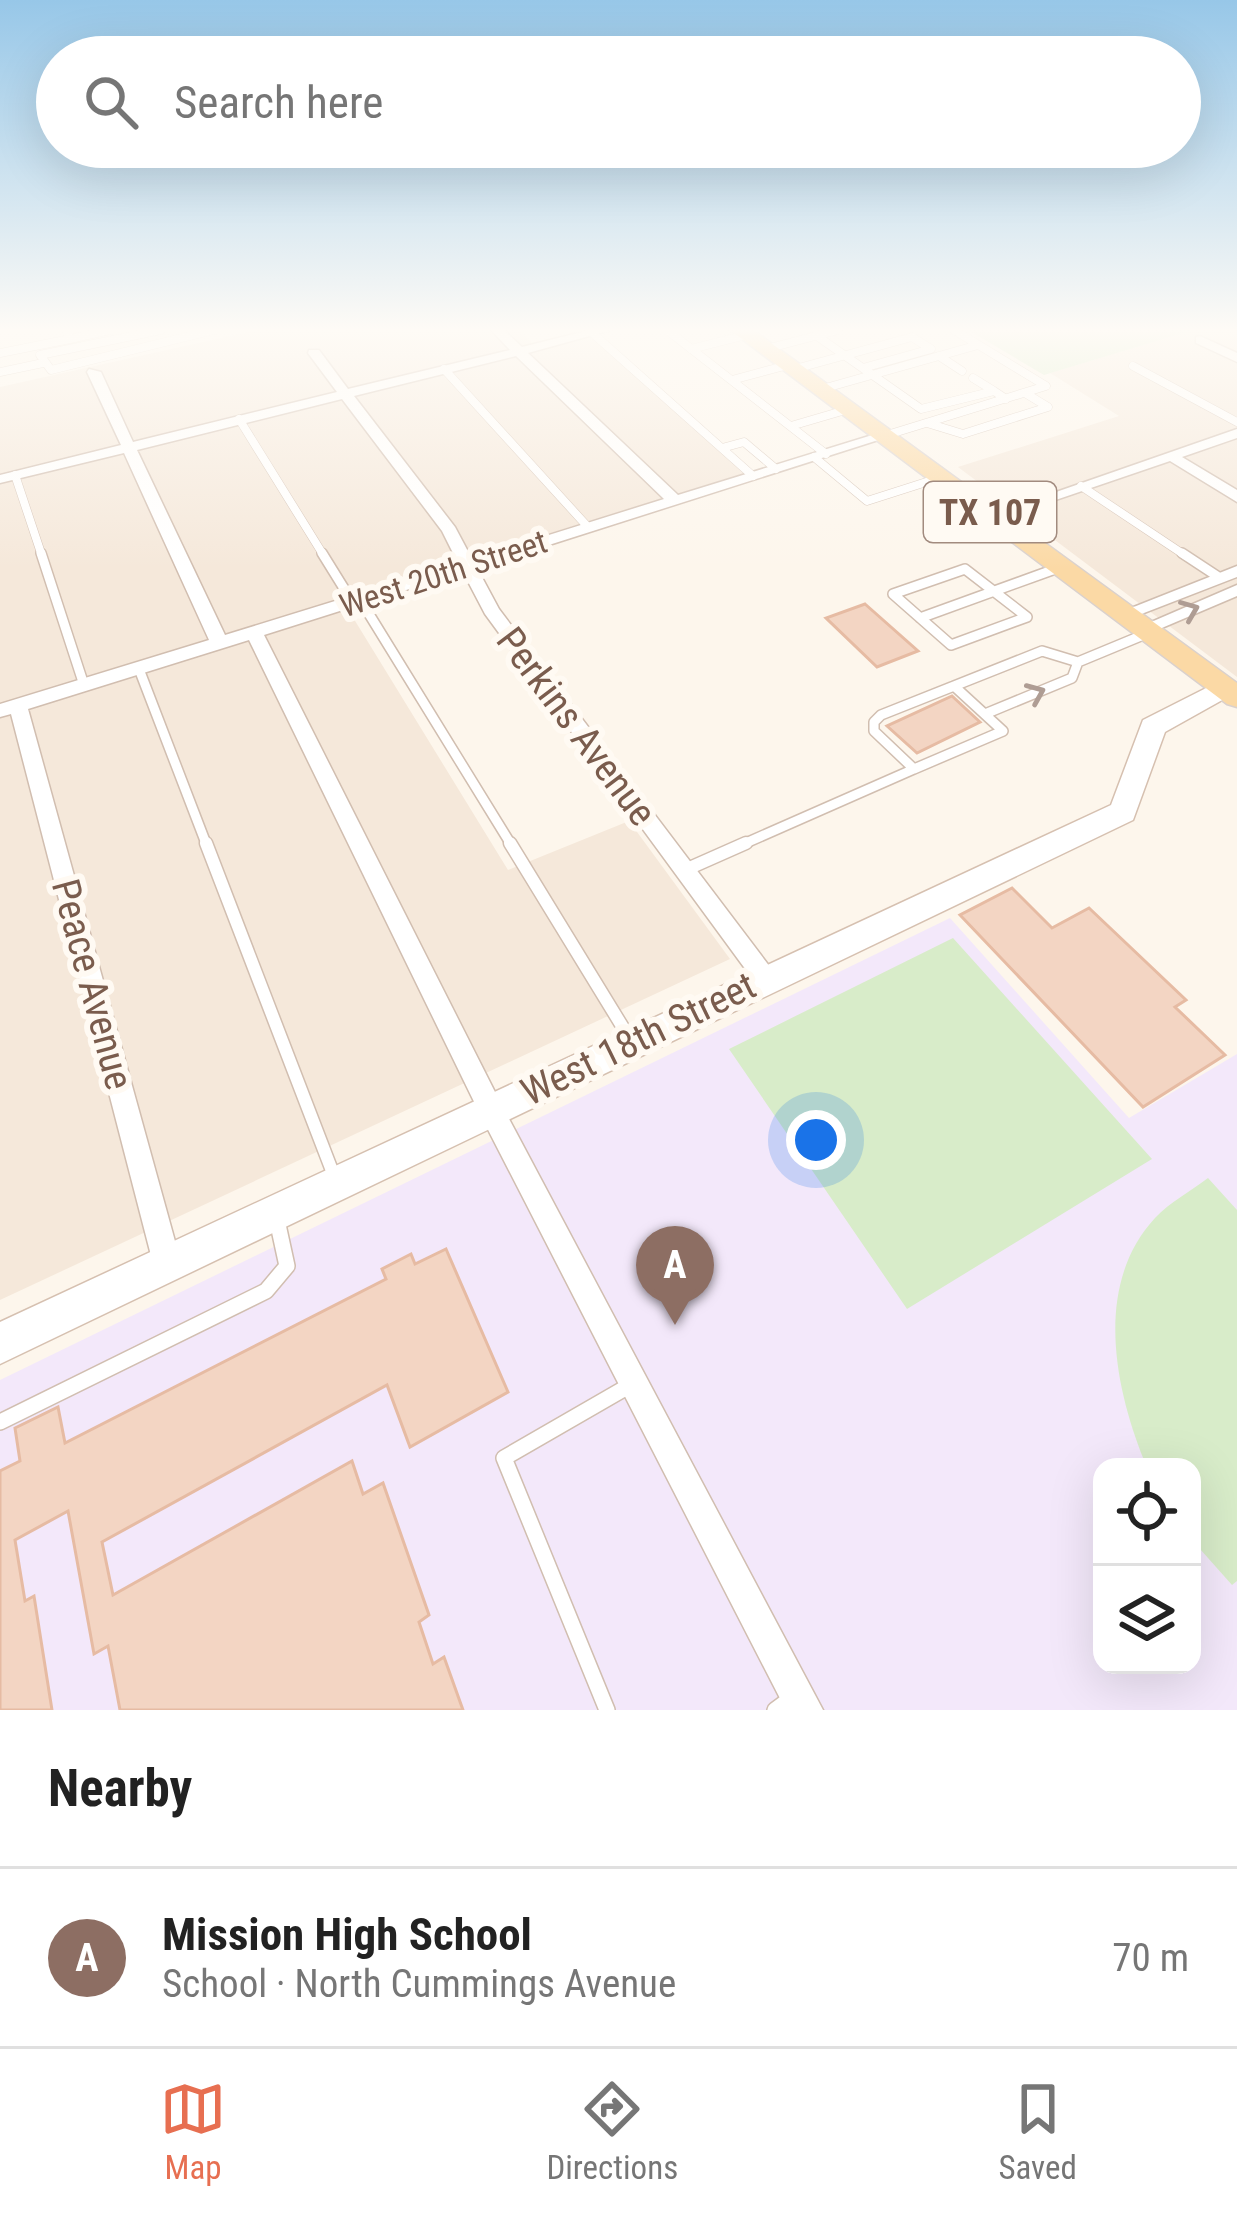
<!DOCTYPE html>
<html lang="en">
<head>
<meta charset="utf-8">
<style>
  body { margin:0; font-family:"Roboto Condensed",sans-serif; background:#f6f6f6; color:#222 }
  .controls { position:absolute; right:36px; bottom:36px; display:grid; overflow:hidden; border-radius:24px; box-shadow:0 12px 48px #0002 }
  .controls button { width:108px; height:108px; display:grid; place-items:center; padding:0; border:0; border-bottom:3px solid #e0e0e0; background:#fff; color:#222; font:60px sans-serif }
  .you { position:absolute; left:816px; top:1140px; width:42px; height:42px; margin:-30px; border:9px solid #fff; border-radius:50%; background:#1a73e8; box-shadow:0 0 0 18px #1a73e833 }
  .badge { display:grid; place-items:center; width:78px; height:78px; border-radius:50%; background:#e76f51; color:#fff; font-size:39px; font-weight:700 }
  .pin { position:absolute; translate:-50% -99px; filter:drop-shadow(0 3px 6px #0008) }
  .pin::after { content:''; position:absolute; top:63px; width:42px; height:36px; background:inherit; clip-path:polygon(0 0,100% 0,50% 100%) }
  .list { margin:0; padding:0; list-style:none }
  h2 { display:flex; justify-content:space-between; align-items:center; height:156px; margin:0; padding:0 48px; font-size:51px }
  h2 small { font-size:39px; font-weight:400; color:#767676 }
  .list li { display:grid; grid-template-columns:78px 1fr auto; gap:36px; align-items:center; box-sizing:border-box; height:180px; padding:0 48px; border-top:3px solid #e0e0e0 }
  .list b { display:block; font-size:45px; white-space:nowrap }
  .list p { margin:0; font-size:39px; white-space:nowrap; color:#767676 }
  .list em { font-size:39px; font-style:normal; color:#767676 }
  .icon { flex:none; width:66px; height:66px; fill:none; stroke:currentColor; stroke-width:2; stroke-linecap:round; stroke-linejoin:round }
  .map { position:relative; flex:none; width:1237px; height:1710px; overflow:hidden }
  .search { position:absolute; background:#fff; box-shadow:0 12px 48px #0002; left:36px; right:36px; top:36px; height:132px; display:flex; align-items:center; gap:30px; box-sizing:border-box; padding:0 42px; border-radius:66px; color:#767676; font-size:45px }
  .sheet { height:336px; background:#fff }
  nav { display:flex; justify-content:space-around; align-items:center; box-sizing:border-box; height:168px; border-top:3px solid #e0e0e0; background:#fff; font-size:33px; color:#767676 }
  nav a { display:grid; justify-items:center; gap:6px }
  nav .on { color:#e76f51 }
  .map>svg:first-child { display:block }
  .residential { fill:#f5e8da }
  .education { fill:#f3e8fa; fill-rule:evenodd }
  .green { fill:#d8ecc9 }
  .building { fill:#f3d5c3; stroke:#e6bba3; stroke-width:3 }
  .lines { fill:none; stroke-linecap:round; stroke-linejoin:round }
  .lane-far3-casing { stroke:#d1beb0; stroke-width:9 }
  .lane-far2-casing { stroke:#d1beb0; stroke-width:12 }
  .lane-far1-casing { stroke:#d1beb0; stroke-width:15 }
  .lane-casing { stroke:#d1beb0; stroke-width:18 }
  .street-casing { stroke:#d1beb0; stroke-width:3 }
  .secondary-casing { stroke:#d6c0b0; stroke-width:3 }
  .primary-casing { stroke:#dad1cd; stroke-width:3 }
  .lane-far3 { stroke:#fff; stroke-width:8 }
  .lane-far2 { stroke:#fff; stroke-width:9 }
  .lane-far1 { stroke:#fff; stroke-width:12 }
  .lane { stroke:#fff; stroke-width:15 }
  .street { fill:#fff; fill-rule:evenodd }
  .secondary { fill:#fff; fill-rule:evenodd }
  .primary { fill:#fbd9a5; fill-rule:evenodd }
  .oneway { stroke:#af9d94 }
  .labels { text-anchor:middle; stroke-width:12; stroke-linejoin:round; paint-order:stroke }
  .far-street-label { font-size:33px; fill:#7a5c4d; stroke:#fffaf3 }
  .shield { fill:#fffaf3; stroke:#a28b7f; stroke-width:3 }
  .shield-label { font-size:36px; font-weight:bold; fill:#7a5c4d }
  .street-label { font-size:39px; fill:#7a5c4d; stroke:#fffaf3 }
</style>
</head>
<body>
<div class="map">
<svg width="1237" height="1710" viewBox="0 0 1237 1710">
  <rect width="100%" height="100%" fill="#fdf6ec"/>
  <path class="residential" d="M257,330h261l21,19 52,-12 157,135 -407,126 167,272 121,-49 101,138 -730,341v-913z
    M1193,330h44v347l-279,-210 161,-51 -69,-43z"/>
  <path class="education" d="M950,918l179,200 108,-64v656h-1237v-330zM1102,1467h90v198h-90z"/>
  <path class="green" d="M968,330h225l-149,45z
    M953,938l199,221 -245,150 -178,-260z
    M1208,1178l29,32v371l-5,4 -40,-45v-73h-44l-4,-7c-30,-75 -50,-176 11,-242 15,-16 36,-27 53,-40z"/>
  <path class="building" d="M865,604l53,47 -41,16 -51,-49z
    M952,696l28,26 -63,31 -30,-27z
    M1012,888l40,40 37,-20 97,92 -11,7 50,48 -82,52 -183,-192z
    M446,1249l62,143 -98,55 -23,-62 -285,157 11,53 239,-134 11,33 20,-11 46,132 -10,7 14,42 11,-7 19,53h-343l-12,-64 -14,8 -26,-143 -53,29 10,61 9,-5 18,114h-52v-239l20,-10 -5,-33 43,-21 7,36 321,-164 -4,-10 29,-15 4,10z"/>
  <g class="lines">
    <g class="lane-far3-casing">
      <path id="lane-far3" d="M66,330l4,9 40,-9
        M161,330l-121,25 11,15 163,-40
        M589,330l164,146
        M667,330l159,124
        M817,336l104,73 73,-18 12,8
        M691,349l55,-14
        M766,349l72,-19
        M0,353l70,-14
        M939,356l23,15
        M1133,366l104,56
        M444,369l143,157
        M795,369l117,-32 19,12 -68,19
        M0,372l43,-9
        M973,378l21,13
        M732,380l56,-15
        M822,389l156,-44
        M239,419l85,137
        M927,423l36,11 85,-27 -23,-14
        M791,426l58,-17
        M887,435l159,-49 -92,-56
        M722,448l22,-6 32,27
        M814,457l53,44 75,-24
        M15,475l27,81
        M1081,486l105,70"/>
    </g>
    <g class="lane-far2-casing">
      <path id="lane-far2" d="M41,553l43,132
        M322,553l31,50
        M1182,553l38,25
        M965,569l62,48 -76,28 -58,-51z
        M361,601l151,245
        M920,618l138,-50
        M139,669l68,177
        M954,686l49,45 -89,38 -40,-38v-9l7,-7 161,-64 36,11 70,-29
        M985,714l87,-36 6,-16
        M739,846l175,-77"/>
    </g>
    <g class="lane-far1-casing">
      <path id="lane-far1" d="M206,843l130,338
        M510,843l120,196
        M685,870l61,-27
        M276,1218l2,5"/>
    </g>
    <g class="lane-casing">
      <path id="lane" d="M0,1422l266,-131 21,-25 -10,-46
        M607,1710l-103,-252 130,-75
        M775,1710l19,-14"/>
    </g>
    <g class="street-casing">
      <path id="street" d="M491,330h13l18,17 68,-17h21l-83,23 150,142 204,-63 12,3 -417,133 22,41 274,362 4,7 -4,7 -8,3 -8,-3 -272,-371 -22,-42 -199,63 235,465 324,610h-37l-305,-594 -232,-476 -221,69 153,554 -4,10 -10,4 -10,-4 -4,-10 -142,-549 -11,3v-13l209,-64 -85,-187 -124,30v-8l121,-30 -34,-73 2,-3 12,3 32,70 204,-50 -29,-39 1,-3h10l29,39 162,-39zM516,356l148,143 -192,60 -17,-32 -101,-131zM342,399l100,132 16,32 -233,72 -88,-185z
        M1200,336l37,17v9l-41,-19v-6z
        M1237,429v9l-55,19 55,33v12l-67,-41 -170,58 -5,2 -8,-5z
        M1237,566v11l-106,41 -6,1 -9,-5z
        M1237,585v11l-87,37 -6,1 -9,-5z"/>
    </g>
    <g class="secondary-casing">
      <path id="secondary" d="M1224,679l9,3 4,6 -4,6 -68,38 -32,88 -1133,544v-42l1111,-517 32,-85z"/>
    </g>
    <g class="primary-casing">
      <path id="primary" d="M730,330h23l484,353v24l-10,-3z"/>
    </g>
    <use href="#lane-far3" class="lane-far3"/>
    <use href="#lane-far2" class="lane-far2"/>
    <use href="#lane-far1" class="lane-far1"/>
    <use href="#lane" class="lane"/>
    <use href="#street" class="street"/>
    <use href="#secondary" class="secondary"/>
    <use href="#primary" class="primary"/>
  </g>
  <defs><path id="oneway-chevron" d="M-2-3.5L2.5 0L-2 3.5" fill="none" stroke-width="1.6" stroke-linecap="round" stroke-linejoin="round" transform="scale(3)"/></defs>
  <g class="oneway">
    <use href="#oneway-chevron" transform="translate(1190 610) rotate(-22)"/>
    <use href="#oneway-chevron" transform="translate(1036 693) rotate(-23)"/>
  </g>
  <linearGradient id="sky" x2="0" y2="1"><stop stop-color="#97c7e8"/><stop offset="0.58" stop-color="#fefbf6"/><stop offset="1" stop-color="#fefbf6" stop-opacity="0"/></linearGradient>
  <rect width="1237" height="569" fill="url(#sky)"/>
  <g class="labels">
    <g class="far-street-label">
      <text transform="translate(443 573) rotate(-18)" y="12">West 20th Street</text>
    </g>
    <rect class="shield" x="924" y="482" width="132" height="60" rx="9"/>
    <g class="shield-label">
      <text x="990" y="525">TX 107</text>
    </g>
    <g class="street-label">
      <text transform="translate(577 726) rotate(53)" y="14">Perkins Avenue</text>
      <text transform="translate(93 984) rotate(75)" y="14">Peace Avenue</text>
      <text transform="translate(638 1038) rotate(-26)" y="14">West 18th Street</text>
    </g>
  </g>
</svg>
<div class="controls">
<button><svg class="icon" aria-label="locate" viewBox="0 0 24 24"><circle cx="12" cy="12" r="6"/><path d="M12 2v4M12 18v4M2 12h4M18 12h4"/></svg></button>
<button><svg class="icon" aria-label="layers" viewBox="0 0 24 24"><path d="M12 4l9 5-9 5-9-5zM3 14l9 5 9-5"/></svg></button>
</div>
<div class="you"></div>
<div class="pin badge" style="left:675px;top:1325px;background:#8d6e63">A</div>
<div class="search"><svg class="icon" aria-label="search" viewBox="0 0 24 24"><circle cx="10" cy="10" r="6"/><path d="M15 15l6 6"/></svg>Search here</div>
</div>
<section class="sheet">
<h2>Nearby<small></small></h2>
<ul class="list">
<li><span class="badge" style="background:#8d6e63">A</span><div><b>Mission High School</b><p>School · North Cummings Avenue</p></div><em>70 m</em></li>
</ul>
</section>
<nav>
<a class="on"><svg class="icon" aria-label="map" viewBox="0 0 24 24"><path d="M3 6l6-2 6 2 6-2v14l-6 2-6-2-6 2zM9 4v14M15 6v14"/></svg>Map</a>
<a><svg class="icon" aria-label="directions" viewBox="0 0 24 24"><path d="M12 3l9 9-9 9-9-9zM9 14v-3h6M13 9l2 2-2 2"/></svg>Directions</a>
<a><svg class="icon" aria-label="saved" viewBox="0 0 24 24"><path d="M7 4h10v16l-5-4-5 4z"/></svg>Saved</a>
</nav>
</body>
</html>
